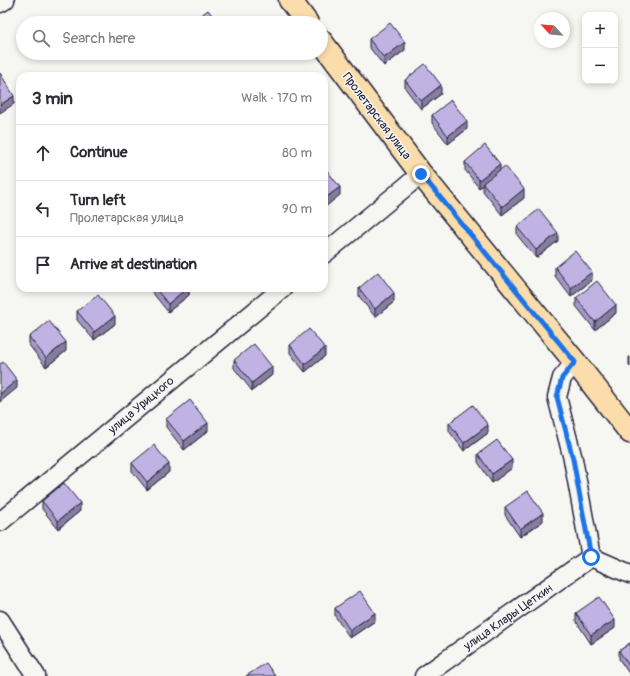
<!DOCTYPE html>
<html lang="en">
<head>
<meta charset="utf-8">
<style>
  body { margin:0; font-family:Pangolin,sans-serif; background:#f7f7f7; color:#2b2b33 }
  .controls { position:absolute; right:12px; top:12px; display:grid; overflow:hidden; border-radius:8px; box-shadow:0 2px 6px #0003 }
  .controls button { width:36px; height:36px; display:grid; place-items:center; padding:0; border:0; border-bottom:1px solid #e1e1e2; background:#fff; color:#2b2b33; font:20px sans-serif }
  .compass { position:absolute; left:534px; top:12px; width:36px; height:36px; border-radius:50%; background:#fff; box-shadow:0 2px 6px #0003; rotate:296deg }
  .stop { position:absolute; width:12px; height:12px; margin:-9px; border:3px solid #1a73e8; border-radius:50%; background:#fff }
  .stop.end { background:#1a73e8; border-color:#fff; box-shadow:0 1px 4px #0008 }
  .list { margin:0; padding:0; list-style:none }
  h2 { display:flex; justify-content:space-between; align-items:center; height:52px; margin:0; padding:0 16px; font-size:17px }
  h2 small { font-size:13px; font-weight:400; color:#7c7c81 }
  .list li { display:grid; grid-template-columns:26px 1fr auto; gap:12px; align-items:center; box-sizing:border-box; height:56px; padding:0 16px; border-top:1px solid #e1e1e2 }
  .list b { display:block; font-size:15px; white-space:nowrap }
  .list p { margin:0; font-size:13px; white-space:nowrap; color:#7c7c81 }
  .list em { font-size:13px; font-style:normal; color:#7c7c81 }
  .icon { flex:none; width:22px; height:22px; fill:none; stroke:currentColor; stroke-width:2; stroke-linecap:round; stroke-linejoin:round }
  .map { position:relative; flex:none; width:630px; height:676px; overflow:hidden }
  .search { position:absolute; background:#fff; box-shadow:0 2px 6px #0003; left:16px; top:16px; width:312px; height:44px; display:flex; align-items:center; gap:10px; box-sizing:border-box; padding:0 14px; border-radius:22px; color:#7c7c81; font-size:15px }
  .panel { position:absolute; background:#fff; box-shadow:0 2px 6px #0003; left:16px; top:72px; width:312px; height:220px; border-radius:12px }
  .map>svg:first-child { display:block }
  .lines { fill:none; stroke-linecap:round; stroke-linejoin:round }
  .minor-casing { stroke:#22223b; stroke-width:21 }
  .primary-casing { stroke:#22223b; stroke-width:25 }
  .minor { stroke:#f6f6f2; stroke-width:18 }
  .primary { stroke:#fbddab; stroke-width:22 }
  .wall { fill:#a599c3; stroke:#22223b }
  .shaded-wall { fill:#867d9f; stroke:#22223b }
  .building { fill:#c0b2e3; stroke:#22223b }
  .route { stroke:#1a73e8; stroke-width:5 }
  .labels { text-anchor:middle; stroke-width:3; stroke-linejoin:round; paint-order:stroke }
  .street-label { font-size:12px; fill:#22223b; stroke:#f6f6f2 }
</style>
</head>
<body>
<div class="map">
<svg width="630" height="676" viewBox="0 0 630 676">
  <rect width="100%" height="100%" fill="#f6f6f2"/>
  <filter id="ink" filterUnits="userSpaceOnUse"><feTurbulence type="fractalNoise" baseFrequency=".025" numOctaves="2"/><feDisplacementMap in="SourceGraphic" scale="8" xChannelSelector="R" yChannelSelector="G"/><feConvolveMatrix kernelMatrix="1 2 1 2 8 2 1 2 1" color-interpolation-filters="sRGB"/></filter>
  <g filter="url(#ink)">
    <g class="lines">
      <g class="minor-casing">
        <path id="minor" d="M0,3l5,-3
          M324,254l97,-80
          M575,362l-13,16 -5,19 16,62 18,98 39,17
          M0,522l283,-234
          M0,620l36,56
          M424,676l167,-119"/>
      </g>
      <g class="primary-casing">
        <path id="primary" d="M290,0l17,23
          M321,41l100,133 154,188 55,70"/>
      </g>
      <use href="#minor" class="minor"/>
      <use href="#primary" class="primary"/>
    </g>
    <path class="wall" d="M369,39l36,11 -21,16 -15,-19z
      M405,80l36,14 -20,15 -16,-21z
      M432,115l35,14 -19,15 -16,-21z
      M465,162l35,8 24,28 -22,17 -19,-24v-6l-4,3 -14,-18z
      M517,227l41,14 -22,17 -19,-23z
      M555,267l37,13 -21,17 -16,-21z
      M152,288h37v7l-21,17 -16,-20z
      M359,288l35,14 -19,15 -16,-21z
      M576,298l40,15 -21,17 -19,-24z
      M77,311l38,13 -21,16 -17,-20z
      M29,337l37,14 -20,16 -17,-22z
      M290,345l35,11 -20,16 -15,-19z
      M629,357h1v10l-1,-2z
      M234,360l38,15 -20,16 -18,-23z
      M166,419l42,12 -24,19 -18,-23z
      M449,423l39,10 -24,18 -15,-20z
      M478,454l34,14 -20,15 -14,-21z
      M132,463l37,9 -22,18 -15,-19z
      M42,501l38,10 -22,18 -16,-20z
      M505,507l38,14 -23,16 -15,-22z
      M335,608l40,13 -25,17 -15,-22z
      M576,613l39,15 -24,16 -15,-23z
      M630,643v32l-11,-16v-8z"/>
    <path class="shaded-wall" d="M405,42v8l-21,16v-8z
      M441,85v9l-20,15v-8z
      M14,96v8l-14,9v-8z
      M467,121v8l-19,15v-8z
      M500,164v8l-17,11v2l-4,3v-8z
      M340,187v8l-16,13v-9z
      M524,189v9l-22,17v-8z
      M558,233v8l-22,17v-8z
      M592,272v8l-21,17v-9z
      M187,288h2v7l-21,17v-8z
      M394,293v9l-19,15v-8z
      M616,305v8l-21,17v-8z
      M115,316v8l-21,16v-8z
      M66,342v9l-20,16v-9z
      M325,348v8l-20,16v-8z
      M272,367v8l-20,16v-8z
      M17,380v8l-17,14v-8z
      M208,423v8l-24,19v-9z
      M488,425v8l-24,18v-8z
      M512,460v8l-20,15v-9z
      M169,464v8l-22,18v-8z
      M80,503v8l-22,18v-8z
      M543,513v8l-23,16v-8z
      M375,613v8l-25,17v-8z
      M615,620v8l-24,16v-9z"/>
    <path class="building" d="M208,10l10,13h-27z
      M390,23l15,19 -21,16 -15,-19z
      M425,64l16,21 -20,16 -16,-21z
      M0,73l14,23 -14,9z
      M451,100l16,21 -19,15 -16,-21z
      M485,145l15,19 -21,16 -14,-18z
      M505,166l19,23 -22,18 -19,-24z
      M324,167l16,20 -16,12z
      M539,209l19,24 -22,17 -19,-23z
      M575,251l17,21 -21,16 -16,-21z
      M378,272l16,21 -19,16 -16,-21z
      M597,281l19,24 -21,17 -19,-24z
      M155,288h32l-19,16z
      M98,295l17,21 -21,16 -17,-21z
      M49,321l17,21 -20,16 -17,-21z
      M309,329l16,19 -20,16 -15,-19z
      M254,344l18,23 -20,16 -18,-23z
      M3,362l14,18 -17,14v-30z
      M190,400l18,23 -24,18 -18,-22z
      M473,405l15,20 -24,18 -15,-20z
      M497,440l15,20 -20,14 -14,-20z
      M154,445l15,19 -22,18 -15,-19z
      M64,483l16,20 -22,18 -16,-20z
      M528,491l15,22 -23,16 -15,-22z
      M360,591l15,22 -25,17 -15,-22z
      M599,597l16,23 -24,15 -15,-22z
      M630,643v24l-11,-16z
      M266,663l9,13h-29z"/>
  </g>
  <g class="lines" filter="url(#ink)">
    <path class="route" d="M421,174l154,188 -13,16 -5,19 16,62 18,98"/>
  </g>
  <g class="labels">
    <g class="street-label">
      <text transform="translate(377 116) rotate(53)" y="4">Пролетарская улица</text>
      <text transform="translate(141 405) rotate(-40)" y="4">улица Урицкого</text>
      <text transform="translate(508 617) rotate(-35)" y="4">улица Клары Цеткин</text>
    </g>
  </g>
</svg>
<div class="controls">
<button>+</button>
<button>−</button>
</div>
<svg class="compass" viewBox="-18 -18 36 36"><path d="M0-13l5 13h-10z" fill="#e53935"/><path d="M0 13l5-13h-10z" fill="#7c7c81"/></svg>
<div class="stop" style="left:591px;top:557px"></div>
<div class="stop end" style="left:421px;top:174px"></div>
<div class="search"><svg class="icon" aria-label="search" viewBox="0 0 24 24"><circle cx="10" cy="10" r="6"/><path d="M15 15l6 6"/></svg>Search here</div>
<section class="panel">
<h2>3 min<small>Walk · 170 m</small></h2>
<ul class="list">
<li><svg class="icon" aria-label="ahead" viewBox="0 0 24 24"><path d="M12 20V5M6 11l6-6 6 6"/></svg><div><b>Continue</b></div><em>80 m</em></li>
<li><svg class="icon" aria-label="left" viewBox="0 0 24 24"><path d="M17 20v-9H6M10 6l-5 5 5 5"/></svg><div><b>Turn left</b><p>Пролетарская улица</p></div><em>90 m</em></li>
<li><svg class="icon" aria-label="arrive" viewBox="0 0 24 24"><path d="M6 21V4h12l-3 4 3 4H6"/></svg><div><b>Arrive at destination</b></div></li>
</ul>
</section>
</div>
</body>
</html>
